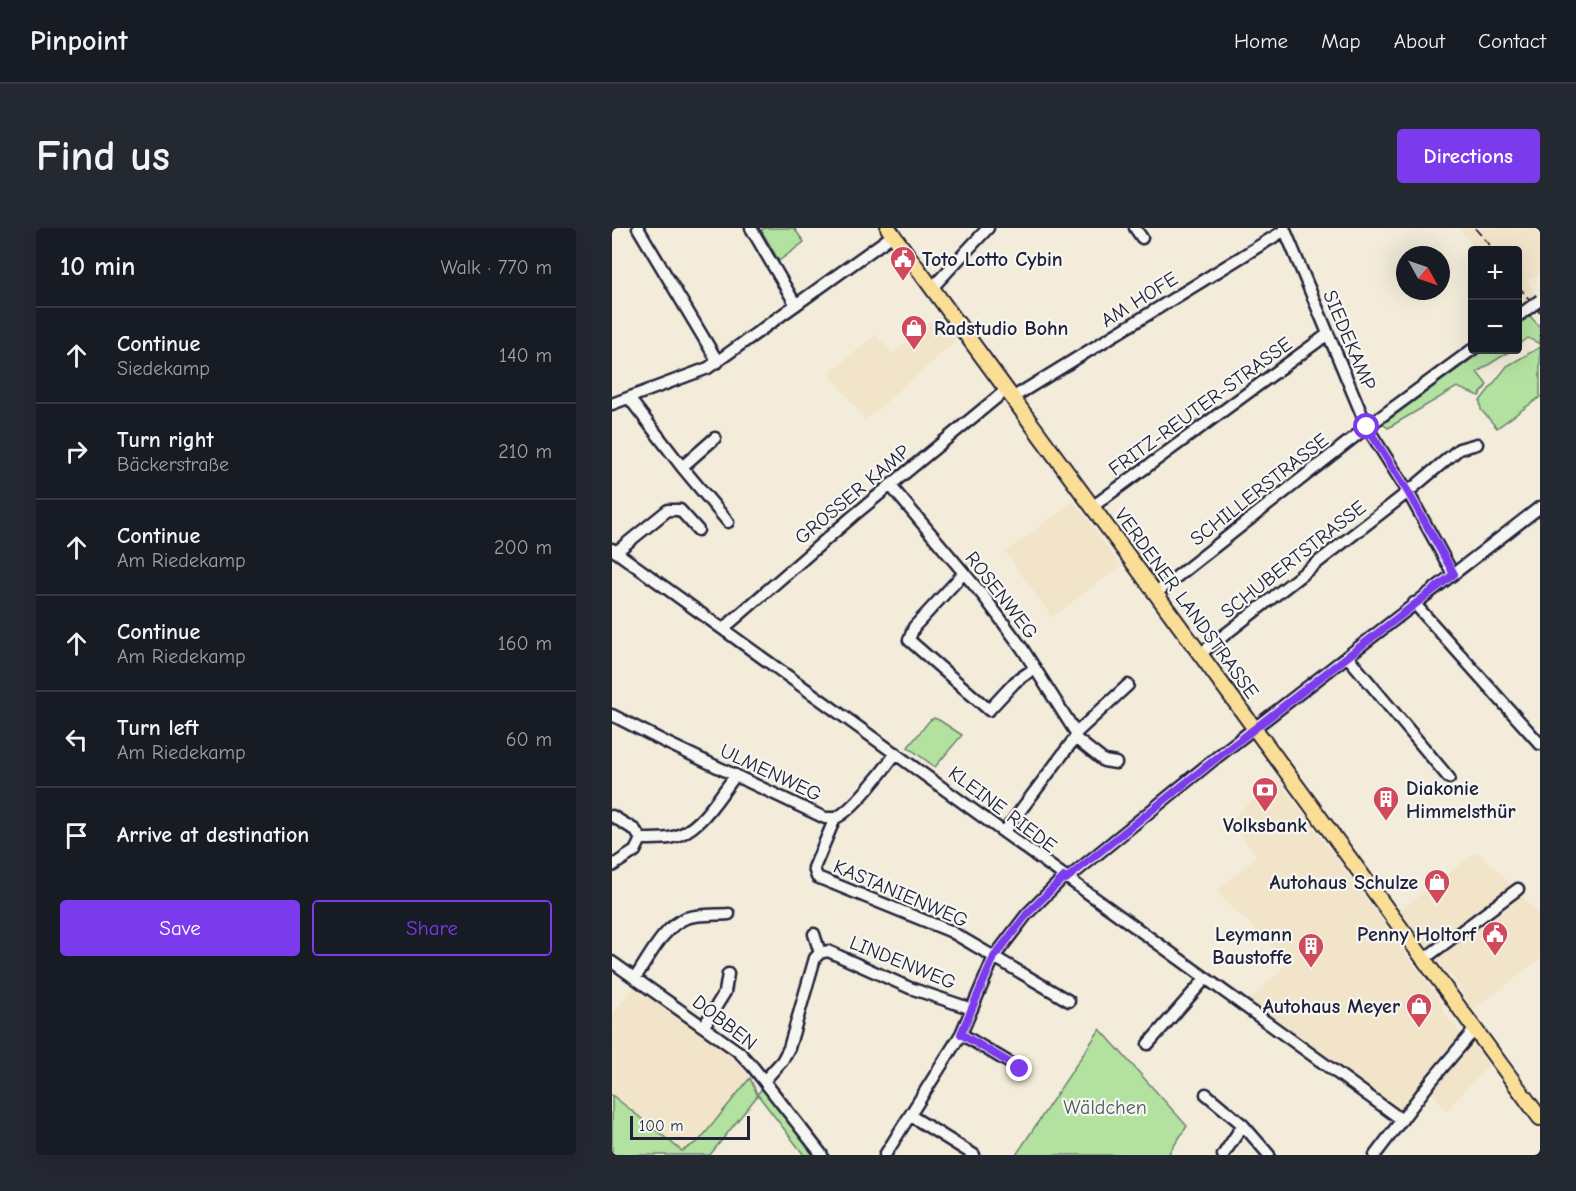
<!DOCTYPE html>
<html lang="en">
<head>
<meta charset="utf-8">
<style>
  body { margin:0; font-family:"Comic Neue",sans-serif; background:#242831; color:#f1f3f6 }
  .controls { position:absolute; right:18px; top:18px; display:grid; overflow:hidden; border-radius:6px; box-shadow:0 6px 24px #0002 }
  .controls button { width:54px; height:54px; display:grid; place-items:center; padding:0; border:0; border-bottom:2px solid #363941; background:#171b24; color:#f1f3f6; font:30px sans-serif }
  .compass { position:absolute; left:784px; top:18px; width:54px; height:54px; border-radius:50%; background:#171b24; box-shadow:0 6px 24px #0002; rotate:130deg }
  .scale { position:absolute; left:18px; bottom:15px; width:120px; box-sizing:border-box; padding-left:6px; border:3px solid #22223b; border-top:0; font-size:16px; line-height:21px; white-space:nowrap; color:#22223b; -webkit-text-stroke:4px #f6f6f2; paint-order:stroke }
  .stop { position:absolute; width:18px; height:18px; margin:-14px; border:4px solid #7c3aed; border-radius:50%; background:#fff }
  .stop.end { background:#7c3aed; border-color:#fff; box-shadow:0 2px 6px #0008 }
  .list { margin:0; padding:0; list-style:none }
  h2 { display:flex; justify-content:space-between; align-items:center; height:78px; margin:0; padding:0 24px; font-size:26px }
  h2 small { font-size:20px; font-weight:400; color:#9ea1a6 }
  .list li { display:grid; grid-template-columns:39px 1fr auto; gap:18px; align-items:center; box-sizing:border-box; height:96px; padding:0 24px; border-top:2px solid #363941 }
  .list b { display:block; font-size:22px; white-space:nowrap }
  .list p { margin:0; font-size:20px; white-space:nowrap; color:#9ea1a6 }
  .list em { font-size:20px; font-style:normal; color:#9ea1a6 }
  .actions { display:flex; gap:12px; padding:18px 24px }
  .actions a { flex:1; padding:14px 0; border:2px solid #7c3aed; border-radius:6px; text-align:center; font-size:21px; color:#7c3aed }
  .actions .main { background:#7c3aed; color:#fff }
  .icon { flex:none; width:33px; height:33px; fill:none; stroke:currentColor; stroke-width:2; stroke-linecap:round; stroke-linejoin:round }
  .map { position:relative; flex:none; width:928px; height:927px; overflow:hidden; border-radius:6px }
  header { display:flex; align-items:center; gap:36px; box-sizing:border-box; height:84px; padding:0 30px; background:#171b24; border-bottom:2px solid #363941 }
  header strong { font-size:28px }
  nav { display:flex; gap:33px; margin-inline-start:auto; font-size:21px }
  .intro { display:flex; align-items:center; justify-content:space-between; box-sizing:border-box; height:144px; padding:0 36px }
  h1 { margin:0; font-size:42px }
  .button { padding:15px 27px; border-radius:6px; background:#7c3aed; color:#fff; font-size:21px; font-weight:700 }
  main { display:flex; gap:36px; padding:0 36px }
  aside { flex:1; background:#171b24; border-radius:6px; box-shadow:0 6px 24px #0002 }
  .map>svg:first-child { display:block }
  .built { fill:#f1e4c9 }
  .green { fill:#b2e1a0; stroke:#6a826e; stroke-width:1.5 }
  .lines { fill:none; stroke-linecap:round; stroke-linejoin:round }
  .minor-casing { stroke:#22223b; stroke-width:15 }
  .major-casing { stroke:#22223b; stroke-width:18 }
  .minor { stroke:#f6f6f2; stroke-width:10 }
  .major { stroke:#fbde96; stroke-width:14 }
  .rail { stroke:#22223b; stroke-width:2; stroke-dasharray:9 4.5; stroke-linecap:butt }
  .minor-bridge-casing { stroke:#22223b; stroke-width:15; stroke-linecap:butt }
  .minor-bridge { stroke:#f6f6f2; stroke-width:10 }
  .route { stroke:#7c3aed; stroke-width:8 }
  .labels { text-anchor:middle; stroke-width:4.5; stroke-linejoin:round; paint-order:stroke }
  .poi-label { font-size:20px; font-weight:bold; fill:#22223b; stroke:#f6f6f2; text-anchor:end }
  .street-label { font-size:20px; fill:#22223b; stroke:#f6f6f2 }
  .park-label { font-size:20px; fill:#4d5b59; stroke:#f6f6f2 }
</style>
</head>
<body>
<header>
<strong>Pinpoint</strong>
<nav><a>Home</a><a>Map</a><a>About</a><a>Contact</a></nav>
</header>
<div class="intro"><h1>Find us</h1><a class="button">Directions</a></div>
<main>
<aside>
<h2>10 min<small>Walk · 770 m</small></h2>
<ul class="list">
<li><svg class="icon" aria-label="ahead" viewBox="0 0 24 24"><path d="M12 20V5M6 11l6-6 6 6"/></svg><div><b>Continue</b><p>Siedekamp</p></div><em>140 m</em></li>
<li><svg class="icon" aria-label="right" viewBox="0 0 24 24"><path d="M7 20v-9h11M14 6l5 5-5 5"/></svg><div><b>Turn right</b><p>Bäckerstraße</p></div><em>210 m</em></li>
<li><svg class="icon" aria-label="ahead" viewBox="0 0 24 24"><path d="M12 20V5M6 11l6-6 6 6"/></svg><div><b>Continue</b><p>Am Riedekamp</p></div><em>200 m</em></li>
<li><svg class="icon" aria-label="ahead" viewBox="0 0 24 24"><path d="M12 20V5M6 11l6-6 6 6"/></svg><div><b>Continue</b><p>Am Riedekamp</p></div><em>160 m</em></li>
<li><svg class="icon" aria-label="left" viewBox="0 0 24 24"><path d="M17 20v-9H6M10 6l-5 5 5 5"/></svg><div><b>Turn left</b><p>Am Riedekamp</p></div><em>60 m</em></li>
<li><svg class="icon" aria-label="arrive" viewBox="0 0 24 24"><path d="M6 21V4h12l-3 4 3 4H6"/></svg><div><b>Arrive at destination</b></div></li>
</ul>
<div class="actions"><a class="main">Save</a><a>Share</a></div>
</aside>
<div class="map">
<svg width="928" height="927" viewBox="0 0 928 927">
  <rect width="100%" height="100%" fill="#f3ecda"/>
  <filter id="ink" filterUnits="userSpaceOnUse"><feTurbulence type="fractalNoise" baseFrequency=".0167" numOctaves="2"/><feDisplacementMap in="SourceGraphic" scale="12" xChannelSelector="R" yChannelSelector="G"/><feConvolveMatrix kernelMatrix="1 2 1 2 8 2 1 2 1" color-interpolation-filters="sRGB"/></filter>
  <g filter="url(#ink)">
    <path class="built" d="M847,0h81v45l-6,5 -8,2 10,14 -10,9 -8,-9v-44h-41z
      M325,88l19,25 -91,79 -36,-47 47,-38 17,19z
      M462,273l47,65 -69,51 -47,-65z
      M665,550l163,222 5,14 15,18 -4,9 -52,65 -6,1 -149,-106 39,-38 -72,-72 41,-35 -27,-35z
      M866,623l62,64v44l-68,52 -6,-14 -15,-21 -12,-10 -39,-56z
      M23,758l98,69 17,23 -51,63 -17,11 -70,-57v-80z
      M862,816l15,20 -43,47 -14,-19 31,-41z"/>
    <path class="green" d="M153,0h29l10,14 -25,19 -18,-31z
      M918,88l10,11v17l-12,-6 -10,7v-20z
      M928,119v50l-43,31 -16,-18 -1,-9 27,-35z
      M872,122h28l-35,22 10,13 -8,11 -22,-9 -69,41 -5,-4z
      M322,490l5,2 23,15 -27,32 -27,-20 22,-27z
      M488,801l87,97 -19,29h-152z
      M138,850l7,16 6,-6 53,67h-12l-46,-60 -48,60h-98v-60l70,56 17,-10z"/>
    <g class="lines">
      <g class="minor-casing">
        <path id="minor" d="M26,0l80,134
          M139,0l45,77
          M523,0l7,10
          M672,0l83,199 41,65 45,82
          M319,61l57,-61
          M17,170l53,69 33,-29
          M400,170l273,-168
          M0,176l96,-36 185,-133
          M70,239l46,55
          M278,257l95,113 37,50 54,85 -1,5 -70,93
          M480,279l236,-173
          M0,321l790,571
          M4,324l52,-42h12l18,20
          M351,346l-49,53 -5,13 80,70 26,-28 20,-14
          M544,365l211,-166 106,-78
          M802,375l126,141
          M111,401l130,-113 153,-126
          M588,426l208,-162 51,-43 18,-5
          M735,428l102,122
          M0,487l57,29 156,74c1,0 10,0 10,0 16,-5 51,-51 61,-65
          M464,505l52,-48
          M463,510l29,23 12,2
          M0,588l23,14 6,9
          M223,590l-21,50 3,9 133,54 119,70
          M29,611c9,0 19,0 28,-1 31,-5 49,-41 67,-63
          M0,638l23,-15 6,-12
          M455,651l150,-122 323,-250
          M208,725l8,-2 82,37 62,21
          M812,731l94,-70
          M0,734l127,90 14,15 69,88
          M23,750c14,-20 28,-51 51,-60 13,-4 29,-3 43,-4
          M92,798l21,-34 3,-18
          M349,806l59,35
          M536,816l57,-65
          M152,853l18,-20 7,-13 26,-90 5,-5 -6,-19
          M594,866l37,31 26,30
          M299,888l63,39
          M273,927l76,-121 33,-77 33,-43 37,-37
          M611,927l20,-30
          M763,927l57,-75 43,-51"/>
      </g>
      <g class="major-casing">
        <path id="major" d="M276,0l652,890"/>
      </g>
      <use href="#minor" class="minor"/>
      <use href="#major" class="major"/>
      <path class="rail" d="M863,0l19,22
        M906,58l22,26"/>
      <g class="minor-bridge-casing">
        <path id="minor-bridge" d="M906,88l22,-16"/>
      </g>
      <use href="#minor-bridge" class="minor-bridge"/>
    </g>
  </g>
  <g class="lines" filter="url(#ink)">
    <path class="route" d="M408,841l-59,-35 33,-77 33,-43 37,-37 2,2 152,-122 236,-183 -46,-82 -41,-65"/>
  </g>
  <defs>
    <g id="civic-pin" transform="scale(1.35)"><path d="M0 17L-7.5 6A9.5 9.5 0 1 1 7.5 6Z" fill="#d1495b" stroke="#f6f6f2"/><path d="M-.6-6.5H3V-4.5H.6V-3L4-1V1h2V6H-6V1h2V-1L-.6-3ZM-1.2 2.5V6h2.4V2.5Z" fill="#fff"/></g>
    <g id="shop-pin" transform="scale(1.35)"><path d="M0 17L-7.5 6A9.5 9.5 0 1 1 7.5 6Z" fill="#d1495b" stroke="#f6f6f2"/><path d="M-5-2.5h2.3a2.7 3.5 0 0 1 5.4 0H5L5.5 6h-11ZM-1.5-2.5h3a1.5 2.3 0 0 0-3 0Z" fill="#fff"/></g>
    <g id="bank-pin" transform="scale(1.35)"><path d="M0 17L-7.5 6A9.5 9.5 0 1 1 7.5 6Z" fill="#d1495b" stroke="#f6f6f2"/><path d="M-6-4H6V4H-6ZM0-2.3a2.3 2.3 0 1 0 0 4.6a2.3 2.3 0 1 0 0-4.6Z" fill="#fff"/></g>
    <g id="building-pin" transform="scale(1.35)"><path d="M0 17L-7.5 6A9.5 9.5 0 1 1 7.5 6Z" fill="#d1495b" stroke="#f6f6f2"/><path d="M-4-6H4V6H1V3H-1V6H-4ZM-2.5-4.3h1.7v1.8h-1.7ZM.8-4.3h1.7v1.8H.8ZM-2.5-1h1.7V.8h-1.7ZM.8-1h1.7V.8H.8Z" fill="#fff"/></g>
  </defs>
  <g fill-rule="evenodd">
    <use href="#civic-pin" x="291" y="31"/>
    <use href="#shop-pin" x="302" y="100"/>
    <use href="#bank-pin" x="653" y="562"/>
    <use href="#building-pin" x="774" y="571"/>
    <use href="#shop-pin" x="825" y="654"/>
    <use href="#civic-pin" x="883" y="706"/>
    <use href="#building-pin" x="699" y="718"/>
    <use href="#shop-pin" x="807" y="778"/>
  </g>
  <g class="labels">
    <g class="poi-label">
      <text x="310" y="38" text-anchor="start">Toto Lotto Cybin</text>
      <text x="322" y="107" text-anchor="start">Radstudio Bohn</text>
      <text x="794" y="567" text-anchor="start">Diakonie<tspan x="794" dy="23">Himmelsthür</tspan></text>
      <text x="653" y="604" text-anchor="middle">Volksbank</text>
      <text x="806" y="661">Autohaus Schulze</text>
      <text x="680" y="713">Leymann<tspan x="680" dy="23">Baustoffe</tspan></text>
      <text x="864" y="713">Penny Holtorf</text>
      <text x="788" y="785">Autohaus Meyer</text>
    </g>
    <g class="street-label">
      <text transform="translate(527 71) rotate(-32)" y="7">AM HOFE</text>
      <text transform="translate(738 112) rotate(67)" y="7">SIEDEKAMP</text>
      <text transform="translate(588 178) rotate(-36)" y="7">FRITZ-REUTER-STRASSE</text>
      <text transform="translate(647 261) rotate(-38)" y="7">SCHILLERSTRASSE</text>
      <text transform="translate(240 266) rotate(-40)" y="7">GROSSER KAMP</text>
      <text transform="translate(681 331) rotate(-38)" y="7">SCHUBERTSTRASSE</text>
      <text transform="translate(390 367) rotate(52)" y="7">ROSENWEG</text>
      <text transform="translate(575 375) rotate(54)" y="7">VERDENER LANDSTRASSE</text>
      <text transform="translate(159 544) rotate(25)" y="7">ULMENWEG</text>
      <text transform="translate(391 581) rotate(37)" y="7">KLEINE RIEDE</text>
      <text transform="translate(289 665) rotate(23)" y="7">KASTANIENWEG</text>
      <text transform="translate(291 734) rotate(22)" y="7">LINDENWEG</text>
      <text transform="translate(113 794) rotate(38)" y="7">DOBBEN</text>
    </g>
    <g class="park-label">
      <text x="493" y="886">Wäldchen</text>
    </g>
  </g>
</svg>
<div class="controls">
<button>+</button>
<button>−</button>
</div>
<svg class="compass" viewBox="-18 -18 36 36"><path d="M0-13l5 13h-10z" fill="#e53935"/><path d="M0 13l5-13h-10z" fill="#9ea1a6"/></svg>
<div class="scale">100 m</div>
<div class="stop" style="left:755px;top:199px"></div>
<div class="stop end" style="left:408px;top:841px"></div>
</div>
</main>
</body>
</html>
